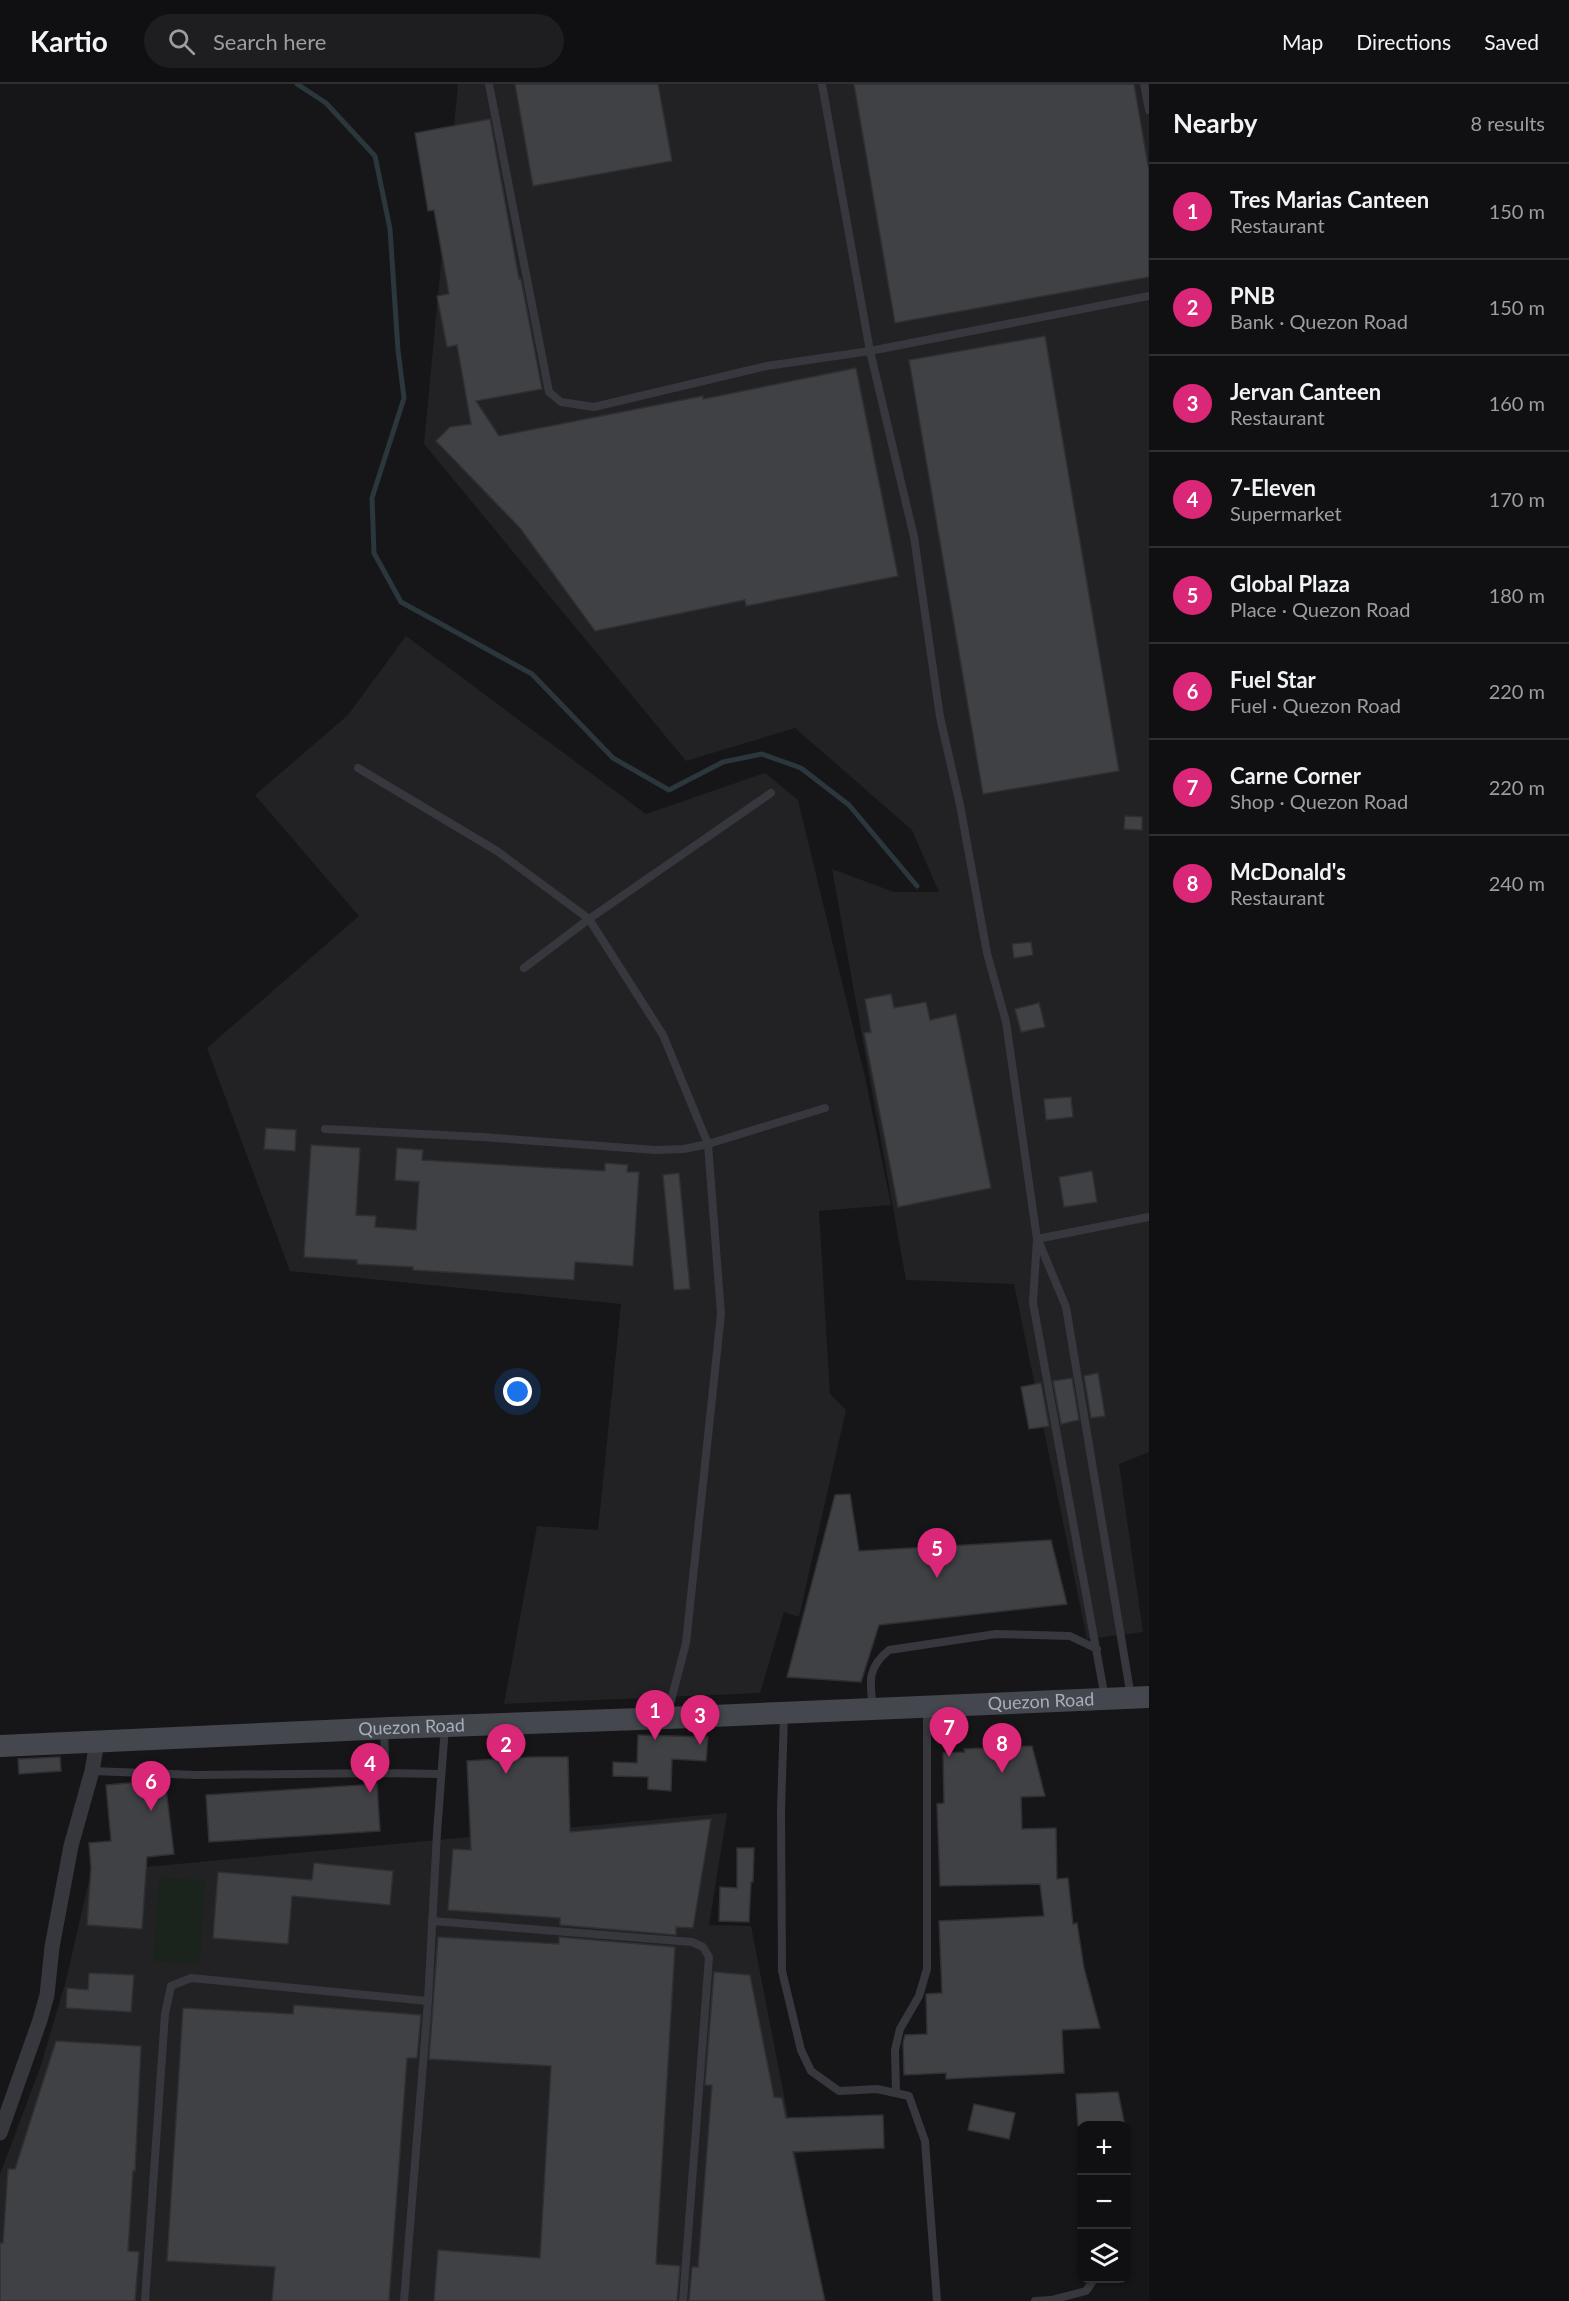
<!DOCTYPE html>
<html lang="en">
<head>
<meta charset="utf-8">
<style>
  body { margin:0; font-family:Lato,sans-serif; background:#1e1e20; color:#f1f3f6 }
  .controls { position:absolute; right:18px; bottom:18px; display:grid; overflow:hidden; border-radius:12px; box-shadow:0 2px 4px #0004 }
  .controls button { width:54px; height:54px; display:grid; place-items:center; padding:0; border:0; border-bottom:2px solid #303032; background:#101012; color:#f1f3f6; font:30px sans-serif }
  .you { position:absolute; left:518px; top:1308px; width:21px; height:21px; margin:-15px; border:4px solid #fff; border-radius:50%; background:#1a73e8; box-shadow:0 0 0 9px #1a73e833 }
  .badge { display:grid; place-items:center; width:39px; height:39px; border-radius:50%; background:#db2777; color:#fff; font-size:20px; font-weight:700 }
  .pin { position:absolute; translate:-50% -50px; filter:drop-shadow(0 2px 3px #0008) }
  .pin::after { content:''; position:absolute; top:32px; width:21px; height:18px; background:inherit; clip-path:polygon(0 0,100% 0,50% 100%) }
  .list { margin:0; padding:0; list-style:none }
  h2 { display:flex; justify-content:space-between; align-items:center; height:78px; margin:0; padding:0 24px; font-size:26px }
  h2 small { font-size:20px; font-weight:400; color:#9c9d9f }
  .list li { display:grid; grid-template-columns:39px 1fr auto; gap:18px; align-items:center; box-sizing:border-box; height:96px; padding:0 24px; border-top:2px solid #303032 }
  .list b { display:block; font-size:22px; white-space:nowrap }
  .list p { margin:0; font-size:20px; white-space:nowrap; color:#9c9d9f }
  .list em { font-size:20px; font-style:normal; color:#9c9d9f }
  .icon { flex:none; width:33px; height:33px; fill:none; stroke:currentColor; stroke-width:2; stroke-linecap:round; stroke-linejoin:round }
  .map { position:relative; flex:none; width:1149px; height:2217px; overflow:hidden }
  header { display:flex; align-items:center; gap:36px; box-sizing:border-box; height:84px; padding:0 30px; background:#101012; border-bottom:2px solid #303032 }
  header strong { font-size:28px }
  nav { display:flex; gap:33px; margin-inline-start:auto; font-size:21px }
  .search { width:420px; height:54px; background:#1e1e20; display:flex; align-items:center; gap:15px; box-sizing:border-box; padding:0 21px; border-radius:33px; color:#9c9d9f; font-size:22px }
  main { display:flex }
  aside { flex:1; background:#101012 }
  .map>svg:first-child { display:block }
  .built { fill:#222225 }
  .green { fill:#1b241c }
  .lines { fill:none; stroke-linecap:round; stroke-linejoin:round }
  .stream { stroke:#2b363d; stroke-width:5 }
  .building { fill:#404145; stroke:#303034; stroke-width:1.5 }
  .service { stroke:#37383e; stroke-width:8 }
  .minor { stroke:#37383e; stroke-width:15 }
  .secondary { stroke:#44474e; stroke-width:22 }
  .labels { text-anchor:middle; stroke-width:4.5; stroke-linejoin:round; paint-order:stroke }
  .street-label { font-size:18px; fill:#a7aeb9; stroke:#111113 }
</style>
</head>
<body>
<header>
<strong>Kartio</strong>
<div class="search"><svg class="icon" aria-label="search" viewBox="0 0 24 24"><circle cx="10" cy="10" r="6"/><path d="M15 15l6 6"/></svg>Search here</div>
<nav><a>Map</a><a>Directions</a><a>Saved</a></nav>
</header>
<main>
<div class="map">
<svg width="1149" height="2217" viewBox="0 0 1149 2217">
  <rect width="100%" height="100%" fill="#161618"/>
  <path class="built" d="M458,0h691v1368l-30,12 24,168 -56,7 -73,-355 -108,-4 -74,-411 62,23h45l-27,-62 -117,-102 -109,33 -262,-317z
    M406,552l240,178 119,-41 33,27 67,277 26,128 -72,6 11,183 16,16 -47,207 -15,-5 -24,81 -256,11 33,-178 61,4 23,-226 -331,-33 -83,-223 152,-132 -104,-121 93,-80z
    M727,1729l-18,112 42,1 73,375h-824v-127l40,-106 25,-84 26,-112z"/>
  <path class="green" d="M159,1793l46,3 -5,84 -47,-3z"/>
  <g class="lines">
    <path class="stream" d="M297,0l29,19 49,53 15,73 8,121 6,48 -32,100 2,55 27,49 131,72 81,84 56,32 54,-28 39,-8 39,14 48,37 68,81"/>
  </g>
  <path class="building" d="M515,0h143l14,77 -139,25z
    M854,0h280l15,87v106l-254,46z
    M490,35l29,160h2l21,110 -66,12 23,35 204,-40v3l153,-31 42,208 -152,30 -1,-6 -150,31 -75,-103 -84,-87 14,-14 21,-3 -14,-79 -10,2 -10,-51 12,-2 -15,-84 -6,1 -13,-78z
    M1045,252l74,435 -136,23 -74,-434z
    M1125,732l17,1v13l-18,-1z
    M1031,858l2,13 -19,3 -2,-14z
    M891,910l3,14 32,-6 4,18 26,-6 35,174 -93,19 -34,-174 7,-1 -6,-33z
    M1039,919l6,24 -24,5 -6,-23z
    M1071,1013l2,20 -27,3 -2,-21z
    M266,1044l30,2 -1,21 -31,-2z
    M311,1061l49,3 -4,67 20,1 -1,11 41,3 3,-48 -24,-2 2,-32 26,2 -1,10 183,11v-8l23,2 -1,7h12l-6,94 -58,-4 -1,18 -161,-10v-3l-56,-3v-4l-53,-3z
    M1092,1087l5,31 -33,5 -5,-30z
    M679,1089l11,116 -16,1 -11,-115z
    M1098,1289l7,43 -14,2 -7,-42z
    M1072,1294l7,42 -18,4 -8,-43z
    M1041,1299l8,43 -20,3 -8,-42z
    M850,1410l9,57 192,-11 16,64 -188,21 -18,57 -74,-5 48,-182z
    M638,1651l70,2 -2,24 -34,-2 -1,32 -23,-2v-12l-35,-1v-14l24,1z
    M1032,1662l13,50 -24,1 1,32 34,-1 1,51 11,-1 5,46 4,-1 7,45 16,60 -38,2 2,43 -118,6v-6l-42,2 -1,-32 2,-8 22,-1 -1,-40 16,-1 -3,-72 105,-5 -4,-32 -100,2 -3,-82 7,-1 -1,-50 22,-1 -1,-3z
    M60,1673l1,14 -42,3 -1,-15z
    M530,1673h38l2,75 141,-13 -18,109 -17,-1v8l-116,-10v-7l-112,-8 5,-61 18,1 -4,-89z
    M165,1696l9,74 -27,3 -5,72 -55,-4 4,-57 -2,-25 22,-2 -5,-56z
    M377,1700l3,47 -171,11 -3,-47z
    M737,1764h17l-1,34h-2l-2,40 -30,-1 1,-34 17,1z
    M314,1779l79,8 -3,34 -98,-9 -4,48 -75,-6 5,-66 94,8z
    M438,1853l121,7v-7l116,10 -19,317 24,2 -3,35h-243l4,-51 102,8 11,-192 -122,-7z
    M714,1888l36,3 24,122 8,1 4,20 97,-3 1,33 -91,4 32,149h-136l3,-34h6l14,-182h-7z
    M89,1889l45,2 -3,37 -65,-4 1,-20 21,2z
    M294,1921l127,10 -4,43h-10l-18,243h-117l3,-34 -108,-6 16,-253 110,6z
    M56,1957l85,5 -6,125h-2l-5,80 11,1 -4,49h-135v-58h3l5,-74h7z
    M1118,2008l7,34h-47l-2,-32z
    M974,2020l41,9 -6,26 -41,-9z"/>
  <g class="lines">
    <path class="service" d="M489,0l60,308 12,10 33,5 173,-41 103,-15 44,186 26,180 20,88 27,148 19,69 31,217 -4,64 72,395
      M822,0l48,267 279,-55
      M1144,0l5,26
      M358,684l139,83 92,68 74,116 45,109 13,170 -35,329 -19,73
      M524,884l65,-49 182,-126
      M325,1045l157,8 173,13 29,-1 24,-5 117,-36
      M1037,1155l112,-22
      M1038,1156l28,67 65,390
      M873,1622c-4,-25 -5,-39 16,-56l107,-16 74,2 27,13
      M784,1631l-3,95 1,161 19,79 10,21 28,20 38,-2 32,7 16,45 12,160
      M92,1687l105,4 186,-2 2,-15 -1,-28
      M383,1689l58,1
      M432,1837l260,21 11,5 6,10 -26,344
      M896,2009l-1,-43 5,-21 19,-33 8,-27v-262
      M145,2217l20,-287 6,-28 20,-8 237,23
      M404,2217l24,-300 9,-168 8,-106
      M1035,2217l16,-1 35,-9 9,-13"/>
    <path class="minor" d="M0,2049l40,-113 7,-25 5,-48 19,-101 21,-75 5,-29"/>
    <path class="secondary" id="s1" d="M0,1662l390,-18 277,-10 482,-21"/>
  </g>
  <g class="labels">
    <g class="street-label">
      <text dy="6" stroke="none"><textPath href="#s1" startOffset="1042">Quezon Road</textPath></text>
      <text dy="6" stroke="none"><textPath href="#s1" startOffset="412">Quezon Road</textPath></text>
    </g>
  </g>
</svg>
<div class="controls">
<button>+</button>
<button>−</button>
<button><svg class="icon" aria-label="layers" viewBox="0 0 24 24"><path d="M12 4l9 5-9 5-9-5zM3 14l9 5 9-5"/></svg></button>
</div>
<div class="you"></div>
<div class="pin badge" style="left:655px;top:1656px">1</div>
<div class="pin badge" style="left:506px;top:1690px">2</div>
<div class="pin badge" style="left:700px;top:1661px">3</div>
<div class="pin badge" style="left:370px;top:1709px">4</div>
<div class="pin badge" style="left:937px;top:1494px">5</div>
<div class="pin badge" style="left:151px;top:1727px">6</div>
<div class="pin badge" style="left:949px;top:1673px">7</div>
<div class="pin badge" style="left:1002px;top:1689px">8</div>
</div>
<aside>
<h2>Nearby<small>8 results</small></h2>
<ul class="list">
<li><span class="badge">1</span><div><b>Tres Marias Canteen</b><p>Restaurant</p></div><em>150 m</em></li>
<li><span class="badge">2</span><div><b>PNB</b><p>Bank · Quezon Road</p></div><em>150 m</em></li>
<li><span class="badge">3</span><div><b>Jervan Canteen</b><p>Restaurant</p></div><em>160 m</em></li>
<li><span class="badge">4</span><div><b>7-Eleven</b><p>Supermarket</p></div><em>170 m</em></li>
<li><span class="badge">5</span><div><b>Global Plaza</b><p>Place · Quezon Road</p></div><em>180 m</em></li>
<li><span class="badge">6</span><div><b>Fuel Star</b><p>Fuel · Quezon Road</p></div><em>220 m</em></li>
<li><span class="badge">7</span><div><b>Carne Corner</b><p>Shop · Quezon Road</p></div><em>220 m</em></li>
<li><span class="badge">8</span><div><b>McDonald's</b><p>Restaurant</p></div><em>240 m</em></li>
</ul>
</aside>
</main>
</body>
</html>
